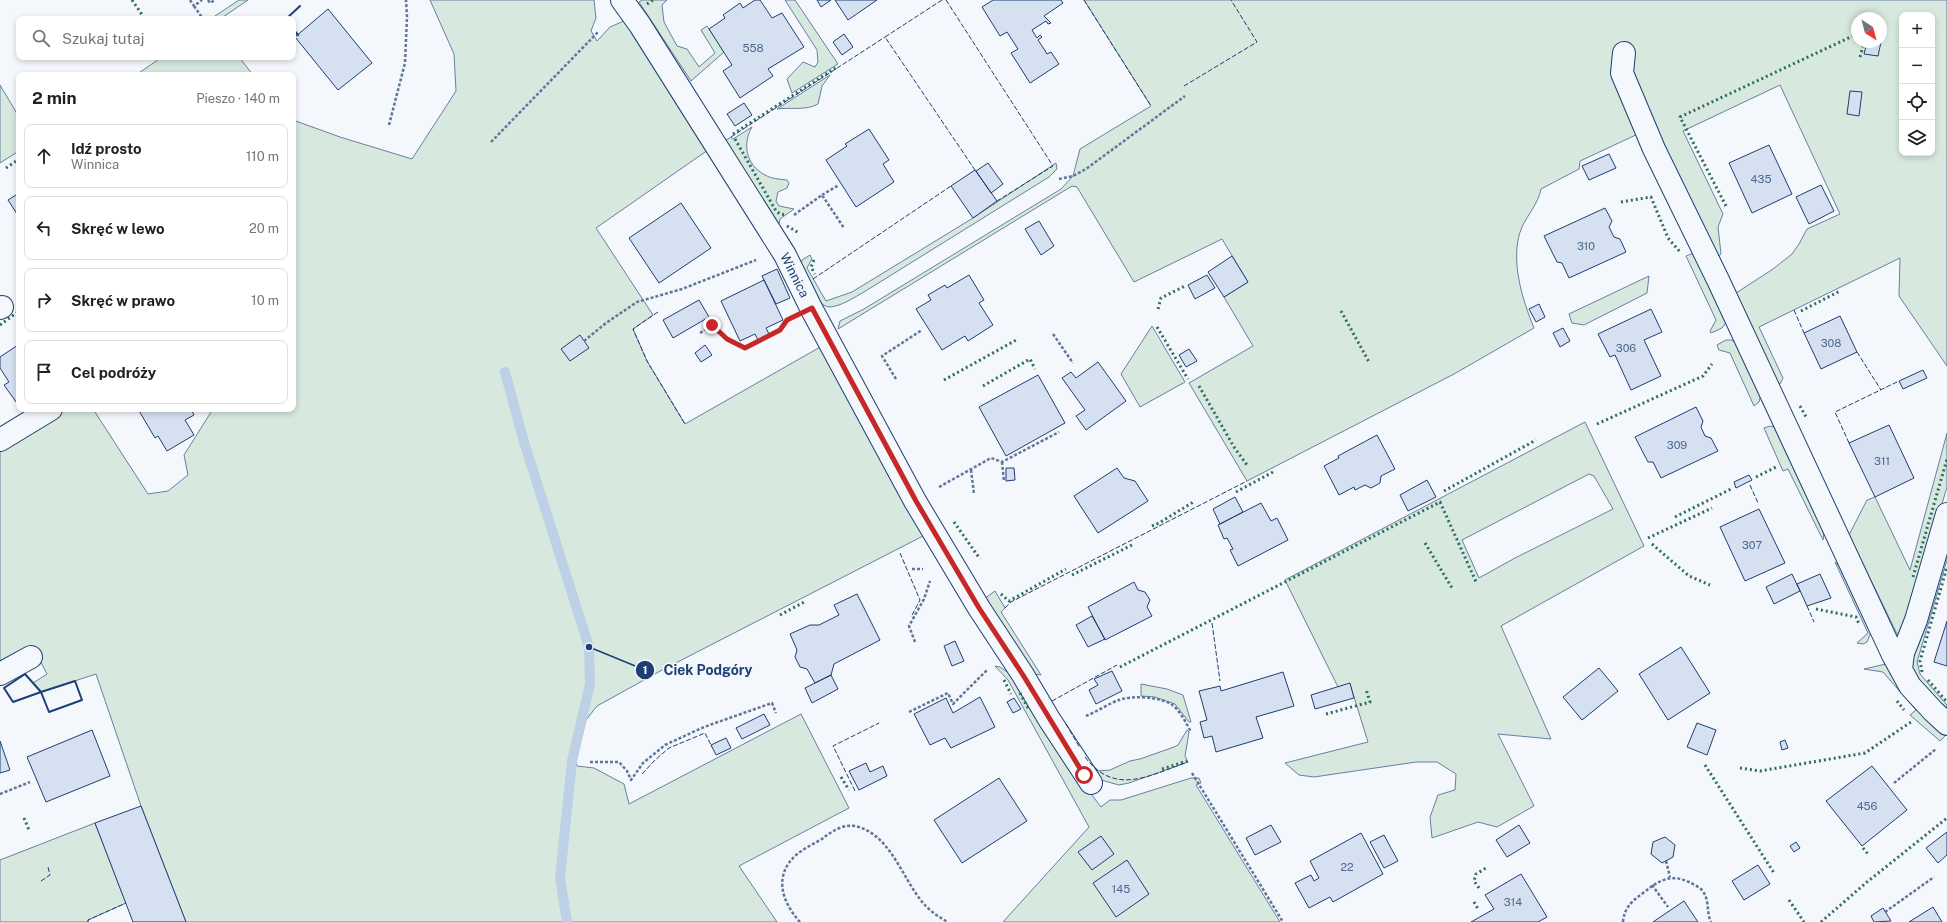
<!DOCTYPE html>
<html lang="pl">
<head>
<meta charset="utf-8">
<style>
  body { margin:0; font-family:"Public Sans",sans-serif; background:#f2f2f2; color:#202124 }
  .controls { position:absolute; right:12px; top:12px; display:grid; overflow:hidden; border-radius:8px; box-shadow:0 2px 6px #0003 }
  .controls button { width:36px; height:36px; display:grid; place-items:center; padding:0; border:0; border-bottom:1px solid #e0e0e0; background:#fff; color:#202124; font:20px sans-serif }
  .compass { position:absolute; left:1851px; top:12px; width:36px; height:36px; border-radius:50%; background:#fff; box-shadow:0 2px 6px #0003; rotate:144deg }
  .stop { position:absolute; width:12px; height:12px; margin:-9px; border:3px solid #c62828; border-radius:50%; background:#fff }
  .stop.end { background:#c62828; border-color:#fff; box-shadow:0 1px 4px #0008 }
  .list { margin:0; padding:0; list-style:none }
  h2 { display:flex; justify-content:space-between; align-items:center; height:52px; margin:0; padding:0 16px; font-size:17px }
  h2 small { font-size:13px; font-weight:400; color:#757577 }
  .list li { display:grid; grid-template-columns:26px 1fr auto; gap:12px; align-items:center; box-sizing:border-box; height:64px; margin:0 8px 8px; padding:0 8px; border:1px solid #e0e0e0; border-radius:8px }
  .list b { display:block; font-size:15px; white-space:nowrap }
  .list p { margin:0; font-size:13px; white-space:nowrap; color:#757577 }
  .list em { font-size:13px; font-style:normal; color:#757577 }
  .icon { flex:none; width:22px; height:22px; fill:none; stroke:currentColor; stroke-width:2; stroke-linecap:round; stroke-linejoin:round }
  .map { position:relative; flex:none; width:1947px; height:922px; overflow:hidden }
  .search { position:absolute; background:#fff; box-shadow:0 2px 6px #0003; left:16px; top:16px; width:280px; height:44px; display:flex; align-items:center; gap:10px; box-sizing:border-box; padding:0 14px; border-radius:8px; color:#757577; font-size:15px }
  .panel { position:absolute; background:#fff; box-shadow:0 2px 6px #0003; left:16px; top:72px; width:280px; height:340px; border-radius:8px }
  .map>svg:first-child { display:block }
  .green { fill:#d7e8df; stroke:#687fa3; fill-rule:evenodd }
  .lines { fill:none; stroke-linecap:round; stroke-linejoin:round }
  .stream { stroke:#bed0e5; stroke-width:10 }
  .building { fill:#d5e0f0; stroke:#1d3f73 }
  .minor-casing { stroke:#1d3f73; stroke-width:24 }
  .path { stroke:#5e769c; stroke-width:2.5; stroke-dasharray:3 2; stroke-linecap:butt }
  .minor { stroke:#f4f7fb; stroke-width:22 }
  .hedge { stroke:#2c6c60; stroke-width:3; stroke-dasharray:2 3; stroke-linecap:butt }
  .fence { stroke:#1d3f73; stroke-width:1; stroke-dasharray:5 2; stroke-linecap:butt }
  .wall { stroke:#1d3f73; stroke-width:2 }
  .route { stroke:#c62828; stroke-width:5 }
  .labels { text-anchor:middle; stroke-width:3; stroke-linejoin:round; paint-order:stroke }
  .number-label { font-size:11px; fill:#4b6792 }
  .street-label { font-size:13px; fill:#1d3f73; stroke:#f4f7fb }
  .leader { fill:none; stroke:#1d3f73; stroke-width:1.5 }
  .callout-dot { fill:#1d3f73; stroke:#f4f7fb; stroke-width:1.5 }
  .mark-label { font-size:12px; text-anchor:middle; font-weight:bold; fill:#fff }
  .callout-label { font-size:14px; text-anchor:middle; font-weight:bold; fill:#1d3f73; stroke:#f4f7fb; stroke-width:3; stroke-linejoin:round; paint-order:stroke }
</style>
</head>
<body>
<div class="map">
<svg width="1947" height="922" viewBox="0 0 1947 922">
  <rect width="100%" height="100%" fill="#f4f7fb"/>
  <path class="green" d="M239,0h9l-28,19 -8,-1z
    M430,0h164l2,18 -5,13 6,10 13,-14 14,-6 13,14 71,115 -112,78 57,87 -20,14 14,32 38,63 137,-78 103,189 -261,134 -67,37 -11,14 -10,39 1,7 17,2 30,16 5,20 172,-90 48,94 -110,58 38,56h-591l-45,-116 -45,-132 -55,18 -8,-9 14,-9 -13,-25 -34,17v-214l65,-43h28l55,85 20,-3 20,-16 -4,-20 29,-46h80v-289l47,17 72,22 44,-68 -2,-37z
    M642,0h25l-5,5 2,17 13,24 10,3 12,18 16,-14 -14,-23 6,-4 17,26 -33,29 -52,-79z
    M785,0h10l43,64 -46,29 -5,-14 16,-17 12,5 3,-5 -1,-12z
    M1084,0h863v366l-48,-70 1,-38 -141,69 24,51 -3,6h-4l-43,-89 40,-26 19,-15 7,-10 8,-15 33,-15 -60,-129 -97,46 40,83 -5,13 3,27 -4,4 -77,-125 -60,28 -1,8 -38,20c-3,15 -13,25 -19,38 -13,30 0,72 12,101l-80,46 -207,107 -58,-98 64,-37 -29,-49 24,-15 -26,-43 -88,43 -57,-95 -5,-1 -234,143 2,-8 24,-12 197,-120 12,-13 7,-27 71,-43zM1902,15h30v138h-30zM1857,18h24v24h-24z
    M162,57h77l14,18h-117z
    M830,75l-8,11 -4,18c-12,7 -28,3 -41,5z
    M0,85l19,32v34l-19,12z
    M752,127c-10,17 -6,38 13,48 7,4 14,4 22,5l2,3 -2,5 -9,4 -2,9 3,5 15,3 -14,10 -1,5 -4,1 -52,-83 8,-5 2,2z
    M1056,163l1,6 -8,8 -185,115c-9,5 -24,15 -35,15 -12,-1 -24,-28 -30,-38l3,-9 8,-5 2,4 -5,9 19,33 26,-9 121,-74z
    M1694,253l34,67 -6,8 -11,5 -1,-2 6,-11 -30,-64z
    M1649,276l-2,17 -63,32 -12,-2 -3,-9z
    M1152,326l33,56 -45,25 -19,-33z
    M1726,340h6l4,4 25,50 -2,8 -5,4 -24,-53 -11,-3 -2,-5z
    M1585,422l59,124 -143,80 50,113 -53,-5 36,72 -37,21 -19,-5 -46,16 -2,-21 8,-22 17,-5 1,-16 -19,-12h-21l-102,15 -15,-2 -14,-12 83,-21 -18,-58 -12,3 -53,-107zM1589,474l5,2 19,33 -98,49 -36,20 -17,-38z
    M1770,426l4,1 7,10 43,96 -1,7 -35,-71 -5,2 -19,-43z
    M1947,433v54l-36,121 -13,28 -49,-101 18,-35 8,-3 35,73z
    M1947,546v14l-30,102 3,12 27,31v10l-32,-37 -3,-12v-10z
    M1835,562l7,7 29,63 -4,10 -4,2 -6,-1 11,-10z
    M995,591l10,17 -4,4 40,63 -7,-1 -50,-75z
    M1886,664l61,70 -7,7 -30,-26 6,-5 -33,-38 -19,-3z
    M995,666l5,1 17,12 56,91 28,37 9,-7h11l70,-22h8l2,5 -5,2 84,137h-277l86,-95 -81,-147z
    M1141,684l26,5 16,6 8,27h-2l-14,-18 -20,-7 -14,-1z
    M1066,724l19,32 13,15 12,-1 20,-9 10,-2 34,-12 4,-2 9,-15 2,2 -4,24 3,6 -59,21 -10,2 -18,-5 -34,-44z
    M95,823l31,80 -38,17v2h-88v-62z"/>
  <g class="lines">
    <path class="stream" d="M505,372l19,70 65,205 1,37 -18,77 -12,117 7,44"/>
  </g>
  <path class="building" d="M755,0h5l12,18 10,-5 22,34 -36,22 5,7 -33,22 -17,-27 9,-6 -23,-36 16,-11 -2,-3 17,-12 3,5z
    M817,0h14l-10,7z
    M835,0h42l-29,20z
    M993,0h68l2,3 -19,13 7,7 -3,1 -2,-3 -14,9 5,8 3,-3 2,2 -4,3 6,9 3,5 4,-2 8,12 -29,19 -19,-30 7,-4 -11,-17 -7,4 -18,-29z
    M328,9l44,54 -34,27 -43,-53z
    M844,34l9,13 -11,8 -9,-13z
    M1867,42h14l-3,14 -14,-2z
    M1850,91l12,1 -3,24 -12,-2z
    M744,103l8,12 -17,11 -8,-12z
    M869,129l20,31 -6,4 11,18 -38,25 -30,-47 21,-14 -2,-2z
    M1769,145l23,49 -40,19 -23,-50z
    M1609,154l7,14 -27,12 -7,-14z
    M988,163l15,21 -12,9 -15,-22z
    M975,170l22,31 -24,17 -22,-32z
    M1821,185l13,26 -25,13 -13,-27z
    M19,193v24l-11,-17z
    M681,203l30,45 -52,35 -30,-45z
    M1605,208l7,13 -3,6 5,10 6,2 6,13 -57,26 -7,-15 -5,-1 -13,-26z
    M1039,221l15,25 -13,9 -16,-26z
    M1232,256l16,26 -24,15 -16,-25z
    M777,269l13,29 -14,6 -14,-28z
    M969,275l15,25 -5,3 14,22 -25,16 -3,-5 -23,14 -26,-41 15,-9 -3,-5 17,-10 2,3z
    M1207,275l8,13 -20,11 -7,-14z
    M764,280l19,40 -17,8 3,6 -11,6 -3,-6 -15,7 -19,-40z
    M699,300l10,17 -36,21 -10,-18z
    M1539,304l6,13 -9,5 -7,-13z
    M1651,309l11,23 -18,8 17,36 -30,14 -16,-35 -5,2 -12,-23z
    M1840,316l17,36 -36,17 -17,-36z
    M1563,328l7,13 -10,6 -7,-14z
    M580,335l9,13 -19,13 -9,-12z
    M18,345l1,1v60l-15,-21 5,-3 -9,-14v-11z
    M705,345l7,10 -11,7 -6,-9z
    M1189,349l8,12 -11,6 -7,-12z
    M1098,362l28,39 -40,29 -10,-14 9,-6 -23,-32 9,-6 5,6z
    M1923,370l4,8 -24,11 -4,-8z
    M1038,375l27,48 -59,33 -27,-49z
    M1696,407l7,14 -2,6 4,9 6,2 7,13 -57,27 -8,-16h-5l-13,-25z
    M138,409h53l3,6 -9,5 9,15 -27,16 -9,-15 -3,2z
    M1889,425l25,53 -39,19 -26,-54z
    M1377,435l18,34 -14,7 -1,7 -9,5 -6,-3 -10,5 -1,-3 -15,8 -15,-29 15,-8 -1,-2z
    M1006,468h8l1,12 -9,1z
    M1117,468l7,10 11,3 13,20 -50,32 -24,-37z
    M1749,475l3,5 -16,8 -2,-6z
    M1427,480l9,17 -28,14 -8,-16z
    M1235,497l8,15 -23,12 -7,-15z
    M1261,503l10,18 6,-3 11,22 -50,26 -8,-16 3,-1 -6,-11 -3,1 -6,-14z
    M1759,509l26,54 -40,18 -25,-54z
    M1792,574l8,17 -26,13 -8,-17z
    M1820,574l11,24 -24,8 -10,-22z
    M1134,582l4,8 7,2 5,8 -3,7 5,9 -47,24 -17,-33z
    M857,594l23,46 -46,24 -3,11 -16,8 -8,-14 -7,-2 -5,-10 2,-7 -7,-16 20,-9h9l20,-10 -5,-10z
    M1092,616l13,23 -17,8 -12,-22z
    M1947,621v45l-13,-4z
    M955,641l9,20 -12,5 -8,-20z
    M1681,647l29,46 -42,27 -29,-46z
    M1599,668l19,23 -36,29 -19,-23z
    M1112,671l10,20 -26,13 -7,-14 9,-5 -4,-6z
    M1283,672l11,34 -38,11 7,21 -47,14 -4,-16 -8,2 -4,-16 7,-2 -8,-29 21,-5 1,5z
    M831,675l7,14 -26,14 -7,-15z
    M1350,683l4,15 -39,11 -4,-14z
    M980,697l15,30 -44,21 -6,-10 -15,7 -16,-31 32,-16 7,15z
    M1014,698l7,11 -8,4 -6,-11z
    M764,714l6,11 -28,14 -6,-11z
    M1697,723l19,7 -9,25 -20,-8z
    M92,730l18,46 -64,26 -19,-45z
    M726,738l5,10 -15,7 -5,-10z
    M1785,740l3,8 -6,2 -2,-8z
    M0,741l10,29 -10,3z
    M866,763l4,9 13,-6 4,10 -28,14 -10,-19z
    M1872,766l35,44 -45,36 -36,-45z
    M999,778l28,43 -65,42 -28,-43z
    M141,806l45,116h-53l-38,-99z
    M1271,825l10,17 -26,13 -9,-17z
    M1519,825l11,18 -23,14 -11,-17z
    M1947,832v23l-9,8 -12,-15z
    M1361,833l22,41 -50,28 -3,-5 -21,11 -14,-25 16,-8 3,6 5,-3 -9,-17z
    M1384,835l14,26 -14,7 -14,-26z
    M1101,836l13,18 -22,16 -14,-18z
    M1665,837l10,8 -2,12 -11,6 -11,-9 2,-12z
    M1796,842l4,6 -6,4 -4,-6z
    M1127,860l22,34 -33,23 -23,-34z
    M1758,865l12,19 -26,16 -12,-19z
    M1521,874l26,43 -9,5h-67l23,-13 -9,-14z
    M1684,901l14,21h-45z
    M1933,907l9,15h-33z
    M1883,908l8,13 -17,1 -3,-6z"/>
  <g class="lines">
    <g class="minor-casing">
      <path id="minor" d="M622,0l18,25 145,230 26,53 104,193 64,107 44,67 26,44 42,64
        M1624,53l-2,20 32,76 64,131 175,375 17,31 23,25 14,13
        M0,308l2,-1
        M0,440l51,-31
        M1901,669l2,-16 13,-33 31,-106
        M0,674l31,-17"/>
    </g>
    <path class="path" d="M190,0l4,6 8,-6
      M208,0l2,3 5,-3
      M194,6l9,13
      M389,125l16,-62 2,-46 -1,-17
      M491,142l108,-111
      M1059,179l14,-3 13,-7 99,-73
      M822,195l17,-10
      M794,215l28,-20 22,33
      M700,333l12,-8 15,14 18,9 35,-18 6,-9
      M1053,334l20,29
      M584,341l22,-18 31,-21 45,-13 74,-29
      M896,379l-14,-23 40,-26
      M1002,462l2,19
      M971,470l3,24
      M939,487l52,-29 11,4 57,-30
      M912,569h11
      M915,642l-6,-16 15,-27 6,-18
      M909,712l39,-19 5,11 34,-34
      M1086,716c10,-4 24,-13 33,-16 14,-5 40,-3 52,4 9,6 15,19 20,28
      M590,762h29l8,9 4,9 12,-17 22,-18 39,-18 68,-24 4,10
      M1192,773l91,149
      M1894,783l42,-34
      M0,794l30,-12
      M1666,861l4,16
      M1652,885l16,22
      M1885,912l49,-35
      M800,922c-18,-20 -27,-46 -4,-67 7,-6 17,-11 26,-16 9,-7 20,-15 33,-13 36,8 47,53 69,78 6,7 16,14 24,18
      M1623,922c1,-14 9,-21 20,-29 15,-12 27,-20 46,-11 4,2 10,5 13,8 8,10 4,22 9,32"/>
    <use href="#minor" class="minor"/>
    <path class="hedge" d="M132,0l13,19
      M647,4l6,-4
      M1860,57l4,-15
      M733,134l104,-67
      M735,139l41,72 4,3 7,1
      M6,168l13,-9
      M1621,202l30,-5 17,41 13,15
      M1726,206l-46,-89 177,-83
      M787,226l12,7
      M814,260l-3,7 4,7
      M1158,309l3,-11 24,-12
      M1341,311l28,51
      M1801,311l39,-20
      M0,325l19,-14
      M1157,327l31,52
      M944,380l74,-41
      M983,386l47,-27 5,10
      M1199,386l35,61 13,18
      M1800,406l6,11
      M1597,424l106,-48 9,-12
      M1756,477l22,-11
      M1444,491l92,-51
      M1236,492l37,-20
      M1675,517l58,-29
      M954,522l26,37
      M1152,526l7,-3 36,-22
      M1648,538l64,-30
      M1425,543l27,45
      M1652,544l37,32 21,9
      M1072,575l60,-30
      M1913,577l34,-118
      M1001,594l8,7 57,-32
      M1816,609l40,8 3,7
      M780,615l26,-14
      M1120,667l320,-165 37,82
      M1922,672l-2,-11 27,-94
      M1004,680l7,14
      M1928,680l19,22
      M1020,693l8,15
      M1897,701l7,9
      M1326,714l44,-12 -4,-13
      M1705,765l69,108
      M1740,768l20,3 105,-18 46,-31
      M1162,769l25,-8
      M841,777l8,13
      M24,818l5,12
      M1863,848l5,6
      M1479,888l-5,-7 2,-7 10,-6
      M1789,900l15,22
      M1474,902l4,7
      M1821,922l46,-40 80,-64"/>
    <path class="fence" d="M942,0l-57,37 90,133
      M946,0l107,166 -56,35
      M1084,0l67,106
      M1184,86l73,-44 -26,-42
      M731,137l154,-100
      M813,279l138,-93
      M1794,310l10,23
      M658,312l-25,17 14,32 38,63
      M1857,352l24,38
      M1849,443l-14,-31 64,-31
      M1750,485l8,18
      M900,553l20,47 -9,17
      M1807,606l7,16
      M1005,608l6,-6 236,-121
      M1212,623l8,58
      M1052,701l65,-36
      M1066,724l14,24
      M1085,757c30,40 65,18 103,5
      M642,774l13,-14 14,-12 36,-15 7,14
      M855,791l-22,-45 46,-23
      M41,881l9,-6 -2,-8
      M88,922v-2l38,-17"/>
    <path class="wall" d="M286,19l14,-13
      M293,29l5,6
      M25,674l16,18 -28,10 -9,-14z
      M75,681l7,19 -33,12 -8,-20z"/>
  </g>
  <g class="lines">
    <path class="route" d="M712,325l15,14 18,9 35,-18 7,-10 25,-12 104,193 63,107 44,67 61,100"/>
  </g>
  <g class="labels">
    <g class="number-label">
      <text x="753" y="52">558</text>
      <text x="1761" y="183">435</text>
      <text x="1586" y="250">310</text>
      <text x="1831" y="347">308</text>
      <text x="1626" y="352">306</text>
      <text x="1677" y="449">309</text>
      <text x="1882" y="465">311</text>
      <text x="1752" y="549">307</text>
      <text x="1867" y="810">456</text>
      <text x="1347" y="871">22</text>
      <text x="1121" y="893">145</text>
      <text x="1513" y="906">314</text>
    </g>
    <g class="street-label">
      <text transform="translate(795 275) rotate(63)" y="5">Winnica</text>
    </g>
  </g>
  <path class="leader" d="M589 647L645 670"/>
  <g class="callout-dot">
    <circle cx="589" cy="647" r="4"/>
    <circle cx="645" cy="670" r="10"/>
  </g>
  <g class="mark-label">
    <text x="645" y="674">1</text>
  </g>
  <g class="callout-label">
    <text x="708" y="675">Ciek Podgóry</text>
  </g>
</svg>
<div class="controls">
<button>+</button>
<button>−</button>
<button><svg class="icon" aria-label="locate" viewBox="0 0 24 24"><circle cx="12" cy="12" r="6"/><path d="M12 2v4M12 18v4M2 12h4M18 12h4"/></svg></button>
<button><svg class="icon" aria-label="layers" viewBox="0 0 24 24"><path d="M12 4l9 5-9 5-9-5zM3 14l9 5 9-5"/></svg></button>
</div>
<svg class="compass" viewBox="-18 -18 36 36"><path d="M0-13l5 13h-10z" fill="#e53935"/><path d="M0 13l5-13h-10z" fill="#757577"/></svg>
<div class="stop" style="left:1084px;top:775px"></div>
<div class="stop end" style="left:712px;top:325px"></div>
<div class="search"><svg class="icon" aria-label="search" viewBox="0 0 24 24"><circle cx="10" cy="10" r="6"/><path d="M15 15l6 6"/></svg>Szukaj tutaj</div>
<section class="panel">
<h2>2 min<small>Pieszo · 140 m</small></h2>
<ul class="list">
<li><svg class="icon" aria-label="ahead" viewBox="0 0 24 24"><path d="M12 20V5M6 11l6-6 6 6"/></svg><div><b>Idź prosto</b><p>Winnica</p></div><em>110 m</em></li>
<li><svg class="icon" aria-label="left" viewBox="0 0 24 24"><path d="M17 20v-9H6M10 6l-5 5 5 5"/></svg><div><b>Skręć w lewo</b></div><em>20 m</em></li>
<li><svg class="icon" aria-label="right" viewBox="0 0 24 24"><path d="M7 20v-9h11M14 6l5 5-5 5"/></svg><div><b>Skręć w prawo</b></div><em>10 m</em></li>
<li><svg class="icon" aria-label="arrive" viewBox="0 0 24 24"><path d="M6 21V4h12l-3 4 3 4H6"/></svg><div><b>Cel podróży</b></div></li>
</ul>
</section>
</div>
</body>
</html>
